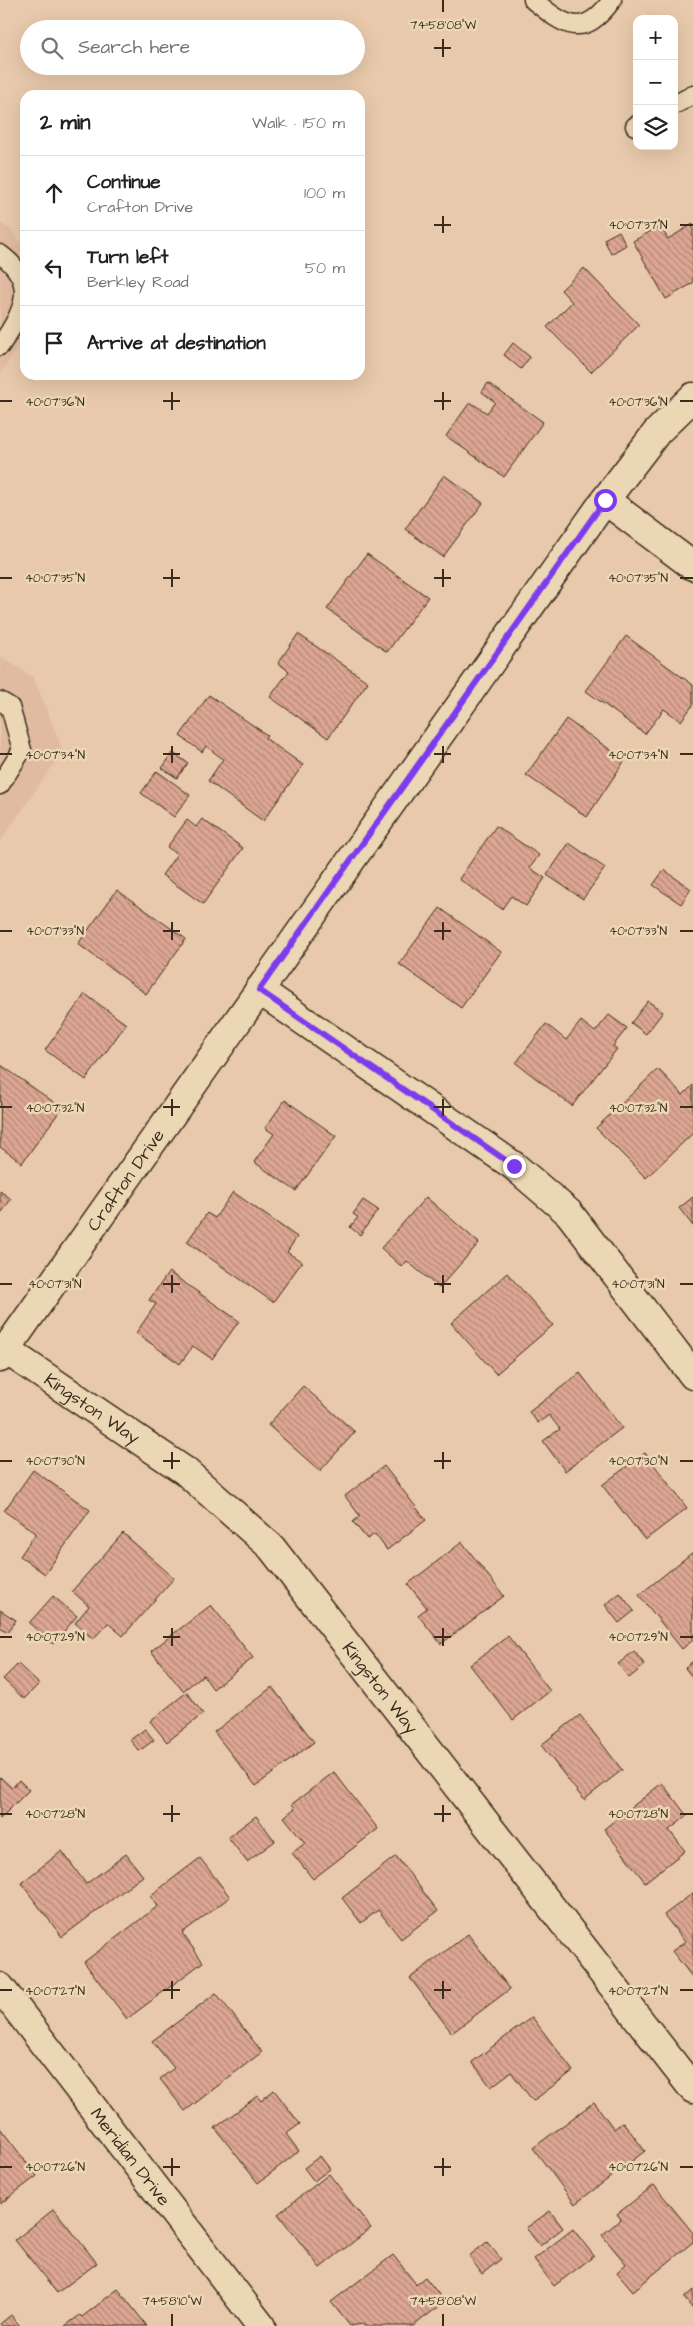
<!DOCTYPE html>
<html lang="en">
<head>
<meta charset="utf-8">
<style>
  body { margin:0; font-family:"Architects Daughter",sans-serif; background:#f6f6f6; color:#202124 }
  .controls { position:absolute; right:15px; top:15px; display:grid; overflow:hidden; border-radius:10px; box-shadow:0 5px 20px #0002 }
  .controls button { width:45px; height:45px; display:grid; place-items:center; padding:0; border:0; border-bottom:1px solid #e0e0e0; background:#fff; color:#202124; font:25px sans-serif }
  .stop { position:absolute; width:15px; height:15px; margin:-11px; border:4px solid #7c3aed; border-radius:50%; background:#fff }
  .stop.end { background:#7c3aed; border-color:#fff; box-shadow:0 1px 5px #0008 }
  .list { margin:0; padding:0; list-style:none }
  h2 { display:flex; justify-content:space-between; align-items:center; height:65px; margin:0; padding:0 20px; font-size:21px }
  h2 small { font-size:16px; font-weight:400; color:#757577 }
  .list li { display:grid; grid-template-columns:32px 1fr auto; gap:15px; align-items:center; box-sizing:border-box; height:75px; padding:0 20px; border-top:1px solid #e0e0e0 }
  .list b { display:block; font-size:19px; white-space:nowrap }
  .list p { margin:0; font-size:16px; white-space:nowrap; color:#757577 }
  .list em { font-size:16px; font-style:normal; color:#757577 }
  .icon { flex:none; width:28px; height:28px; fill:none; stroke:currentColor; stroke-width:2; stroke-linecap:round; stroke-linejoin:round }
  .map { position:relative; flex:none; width:693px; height:2326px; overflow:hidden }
  .search { position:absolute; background:#fff; box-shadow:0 5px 20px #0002; left:20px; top:20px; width:345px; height:55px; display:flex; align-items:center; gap:12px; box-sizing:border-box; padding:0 18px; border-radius:28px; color:#757577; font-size:19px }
  .panel { position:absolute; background:#fff; box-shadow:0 5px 20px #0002; left:20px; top:90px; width:345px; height:290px; border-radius:15px }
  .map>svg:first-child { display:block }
  .built { fill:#e1bba1 }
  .building { fill:url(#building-back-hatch); stroke:#3b2a1e }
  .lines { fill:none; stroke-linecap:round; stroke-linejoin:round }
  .lane-casing { stroke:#3b2a1e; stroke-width:21 }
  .street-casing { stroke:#3b2a1e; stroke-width:31 }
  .lane { stroke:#ecd7b5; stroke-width:18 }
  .street { stroke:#ecd7b5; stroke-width:28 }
  .route { stroke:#7c3aed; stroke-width:6 }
  .ticks { fill:none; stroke:#3b2a1e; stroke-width:2 }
  .labels { text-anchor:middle; stroke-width:5; stroke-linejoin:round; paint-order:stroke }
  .street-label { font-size:18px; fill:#3b2a1e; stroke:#ecd7b5 }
  .ticks-label { font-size:12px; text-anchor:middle; fill:#3b2a1e; stroke:#ecd7b5; stroke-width:5; stroke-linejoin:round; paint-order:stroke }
</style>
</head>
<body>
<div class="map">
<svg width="693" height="2326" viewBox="0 0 693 2326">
  <defs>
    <pattern id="building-back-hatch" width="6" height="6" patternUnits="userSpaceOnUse" patternTransform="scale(1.25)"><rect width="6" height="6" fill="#dca692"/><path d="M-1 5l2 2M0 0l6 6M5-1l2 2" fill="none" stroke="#b48777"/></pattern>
  </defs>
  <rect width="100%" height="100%" fill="#e8c9ab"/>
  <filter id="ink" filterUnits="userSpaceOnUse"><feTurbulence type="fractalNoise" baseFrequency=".02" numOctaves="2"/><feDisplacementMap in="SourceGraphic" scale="10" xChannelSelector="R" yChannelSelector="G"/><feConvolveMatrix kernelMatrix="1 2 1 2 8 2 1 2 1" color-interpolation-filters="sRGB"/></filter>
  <g filter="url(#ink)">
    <path class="built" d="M0,223l11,7 14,20v86l-25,39z
      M0,656l34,22 29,73 -63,91z"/>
    <path class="building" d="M693,224v59l-27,16 -33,-58 27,-15 8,13z
      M619,231l7,14 -15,9 -7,-15z
      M584,268l55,57 -48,47 -44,-45 25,-25 -11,-12z
      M513,343l17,14 -9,12 -17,-14z
      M488,383l55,39 -39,55 -58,-41 24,-34 17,11 8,-11 -13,-10z
      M444,475l39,28 -40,54 -38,-28z
      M367,554l61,43 -41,55 -60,-43z
      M298,634l70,48 -40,56 -58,-41 19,-26 -11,-8z
      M626,636l67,49v20l-12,16 -17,-12 -19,25 -59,-43z
      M209,695l58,40 -2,3 38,27 -40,56 -55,-40 15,-22 -17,-13 -4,6 -22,-16z
      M566,719l59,41 -38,57 -61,-42z
      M173,753l15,10 -11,15 -15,-10z
      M157,771l33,24 -16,22 -33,-24z
      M202,819l41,29 -40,56 -41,-29 15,-21 -10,-7 20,-27 9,7z
      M496,826l43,29 -9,13 15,10 -19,28 -15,-10 -9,13 -43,-30z
      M569,843l36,25 -22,31 -36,-24z
      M664,870l27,19 -10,15 -28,-19z
      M117,890l69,49 -40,55 -68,-50z
      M440,908l61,44 -40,56 -62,-44z
      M85,994l41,30 -40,56 -41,-30z
      M648,1001l15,11 -17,22 -15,-11z
      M609,1015l18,13 -14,18 4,3 -45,57 -56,-43 30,-39 20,16 15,-19 14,11z
      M1,1065l61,43 -40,55 -22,-16z
      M658,1069l25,26 10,-10v48l-47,45 -50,-50z
      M285,1100l51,36 -40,55 -42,-29 20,-28 -9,-6z
      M0,1191l11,8 -11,16z
      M233,1192l64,45 -10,15 15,10 -29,40 -86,-60 20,-29 8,5z
      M426,1197l53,46 -40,45 -32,-27 -5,6 -21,-19z
      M693,1197v29l-14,-18z
      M363,1200l15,10 -18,25 -10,-8 8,-10 -5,-3z
      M169,1272l70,49 -27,38 -19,-13 -13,18 -44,-31 20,-29 -7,-4z
      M507,1273l46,52 -57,49 -45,-51z
      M580,1373l42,55 -57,43 -22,-30 17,-12 -11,-14 -11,8 -9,-11z
      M303,1386l52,46 -35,39 -52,-46z
      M645,1453l42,55 -42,32 -43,-55z
      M384,1466l42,54 -39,30 -12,-16 -8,5 -14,-17 7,-6 -15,-20z
      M33,1470l57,40 -45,64 -25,-18 16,-23 -32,-22z
      M123,1533l51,45 -51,58 -15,-13 -15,16 -18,-16 14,-17 -17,-15z
      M462,1542l42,54 -63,48 -23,-29 9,-7 -19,-24z
      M693,1552v88l-11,9 -43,-54z
      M620,1593l14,18 -15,12 -14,-18z
      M53,1596l24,20 -24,28 -24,-21z
      M211,1605l42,53 -40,31 -10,-14 -20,16 -32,-40z
      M0,1610l16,10 -8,12 -8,-5z
      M508,1636l42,55 -37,29 -43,-55z
      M634,1651l11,14 -16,13 -11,-14z
      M693,1661v17l-8,-10z
      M18,1664l21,20 -15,15 -21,-20z
      M272,1687l42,55 -58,44 -42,-54z
      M187,1692l16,22 -36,28 -17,-21z
      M580,1715l42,55 -38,30 -43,-55z
      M145,1729l9,11 -15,11 -9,-11z
      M334,1772l44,57 -65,50 -21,-26 13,-10 -21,-26 11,-9 -3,-4z
      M0,1777l12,11 7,-8 10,10 -29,29z
      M662,1783l25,33 -18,14 16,21 -40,31 -41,-53z
      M256,1816l19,25 -28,21 -19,-25z
      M62,1851l24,33 40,-30 17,22 -81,61 -41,-54z
      M396,1856l42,55 -37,28 -23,-29 -17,13 -19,-25z
      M200,1858l30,39 -48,36 21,29 -76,57 -43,-57 74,-56 -8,-10z
      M693,1893v85l-21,-27 13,-9 -21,-27z
      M468,1934l42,55 -58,44 -42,-55z
      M216,1993l46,59 -77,59 -25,-32 14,-11 -22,-27z
      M532,2017l41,54 -40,30 -22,-29 -20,15 -19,-25z
      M274,2090l26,34 -14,10 13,17 -41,32 -43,-55 42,-32 4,5z
      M594,2102l20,27 9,-7 22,29 -70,53 -42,-56z
      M0,2128l37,48 -37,28z
      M320,2156l10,13 -16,12 -10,-13z
      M329,2174l42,54 -51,40 -42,-54z
      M654,2185l39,48v9l-60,49 -16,-19 9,-8 -24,-29 19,-16 -4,-5z
      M54,2209l43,54 -40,30 -42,-53z
      M550,2211l13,17 -23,18 -14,-18z
      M573,2229l21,27 -40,30 -20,-27z
      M487,2242l14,17 -19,15 -13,-18z
      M393,2255l23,29 9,-7 20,25 -32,24h-49l-1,-2 -13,2 -19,-24z
      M118,2289l29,37h-82l15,-11 2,2z
      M693,2290v19l-9,-11z
      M11,2315l9,11h-18l-2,-2z"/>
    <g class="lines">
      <g class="lane-casing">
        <path id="lane" d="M533,0c32,26 50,40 79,0
          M674,105l19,-10
          M635,126l2,-1
          M0,254c40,29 23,58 0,92
          M0,701l10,6 12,43 -22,35"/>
      </g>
      <g class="street-casing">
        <g id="street">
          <path d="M605,500l88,66"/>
          <path d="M259,990l255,176 55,47 124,162"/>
          <path id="s1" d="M6,1350l179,121 86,76 422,542"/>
          <path id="s2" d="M0,1358l605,-858 52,-68 36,-35"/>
          <path id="s3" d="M0,1987l261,339"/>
        </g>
      </g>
      <use href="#lane" class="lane"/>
      <use href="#street" class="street"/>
    </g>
  </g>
  <g class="lines" filter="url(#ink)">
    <path class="route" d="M514,1166l-255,-176 346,-490"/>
  </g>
  <path class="ticks" d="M443,0v12M443,39v18M434,48h17M443,216v17M434,225h17M680,225h13M172,392v18M443,392v18M0,401h12M163,401h17M434,401h17M680,401h13M172,569v18M443,569v18M0,578h12M163,578h17M434,578h17M680,578h13M172,746v17M443,746v17M0,754h12M163,754h17M434,754h17M680,754h13M172,922v18M443,922v18M0,931h12M163,931h17M434,931h17M680,931h13M172,1099v17M443,1099v17M0,1107h12M163,1107h17M434,1107h17M680,1107h13M172,1275v18M443,1275v18M0,1284h12M163,1284h17M434,1284h17M680,1284h13M172,1452v17M443,1452v17M0,1461h12M163,1461h17M434,1461h17M680,1461h13M172,1628v18M443,1628v18M0,1637h12M163,1637h17M434,1637h17M680,1637h13M172,1805v17M443,1805v17M0,1814h12M163,1814h17M434,1814h17M680,1814h13M172,1981v18M443,1981v18M0,1990h12M163,1990h17M434,1990h17M680,1990h13M172,2158v18M443,2158v18M0,2167h12M163,2167h17M434,2167h17M680,2167h13M172,2314v12M443,2314v12"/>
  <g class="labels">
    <g class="street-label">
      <text dy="6" stroke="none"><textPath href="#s2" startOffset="218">Crafton Drive</textPath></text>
      <text dy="6" stroke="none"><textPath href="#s1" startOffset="104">Kingston Way</textPath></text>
      <text dy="6" stroke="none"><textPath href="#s1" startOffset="509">Kingston Way</textPath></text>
      <text dy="6" stroke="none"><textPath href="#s3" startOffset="214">Meridian Drive</textPath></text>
    </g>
  </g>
  <g class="ticks-label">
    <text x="443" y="29">74°58'08"W</text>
    <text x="638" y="229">40°07'37"N</text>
    <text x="55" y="406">40°07'36"N</text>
    <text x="638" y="406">40°07'36"N</text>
    <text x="55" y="582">40°07'35"N</text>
    <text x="638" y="582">40°07'35"N</text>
    <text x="55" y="759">40°07'34"N</text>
    <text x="638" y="759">40°07'34"N</text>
    <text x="55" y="935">40°07'33"N</text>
    <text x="638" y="935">40°07'33"N</text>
    <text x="55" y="1112">40°07'32"N</text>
    <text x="638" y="1112">40°07'32"N</text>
    <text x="55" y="1288">40°07'31"N</text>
    <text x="638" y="1288">40°07'31"N</text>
    <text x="55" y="1465">40°07'30"N</text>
    <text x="638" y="1465">40°07'30"N</text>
    <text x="55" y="1641">40°07'29"N</text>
    <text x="638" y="1641">40°07'29"N</text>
    <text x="55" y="1818">40°07'28"N</text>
    <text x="638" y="1818">40°07'28"N</text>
    <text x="55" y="1995">40°07'27"N</text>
    <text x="638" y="1995">40°07'27"N</text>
    <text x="55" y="2171">40°07'26"N</text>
    <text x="638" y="2171">40°07'26"N</text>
    <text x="172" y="2305">74°58'10"W</text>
    <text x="443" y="2305">74°58'08"W</text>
  </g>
</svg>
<div class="controls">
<button>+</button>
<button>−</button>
<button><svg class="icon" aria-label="layers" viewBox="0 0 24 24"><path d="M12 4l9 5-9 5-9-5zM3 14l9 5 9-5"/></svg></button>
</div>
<div class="stop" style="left:605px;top:500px"></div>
<div class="stop end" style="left:514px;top:1166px"></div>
<div class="search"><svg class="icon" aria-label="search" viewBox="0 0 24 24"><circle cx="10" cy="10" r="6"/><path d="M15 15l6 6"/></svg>Search here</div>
<section class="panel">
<h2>2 min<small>Walk · 150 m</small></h2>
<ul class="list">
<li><svg class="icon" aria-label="ahead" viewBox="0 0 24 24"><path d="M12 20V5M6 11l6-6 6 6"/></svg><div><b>Continue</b><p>Crafton Drive</p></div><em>100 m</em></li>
<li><svg class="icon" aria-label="left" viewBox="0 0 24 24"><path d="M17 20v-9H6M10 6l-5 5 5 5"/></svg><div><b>Turn left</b><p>Berkley Road</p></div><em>50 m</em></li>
<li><svg class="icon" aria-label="arrive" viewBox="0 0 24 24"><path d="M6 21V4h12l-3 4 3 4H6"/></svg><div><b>Arrive at destination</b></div></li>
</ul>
</section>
</div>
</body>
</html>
